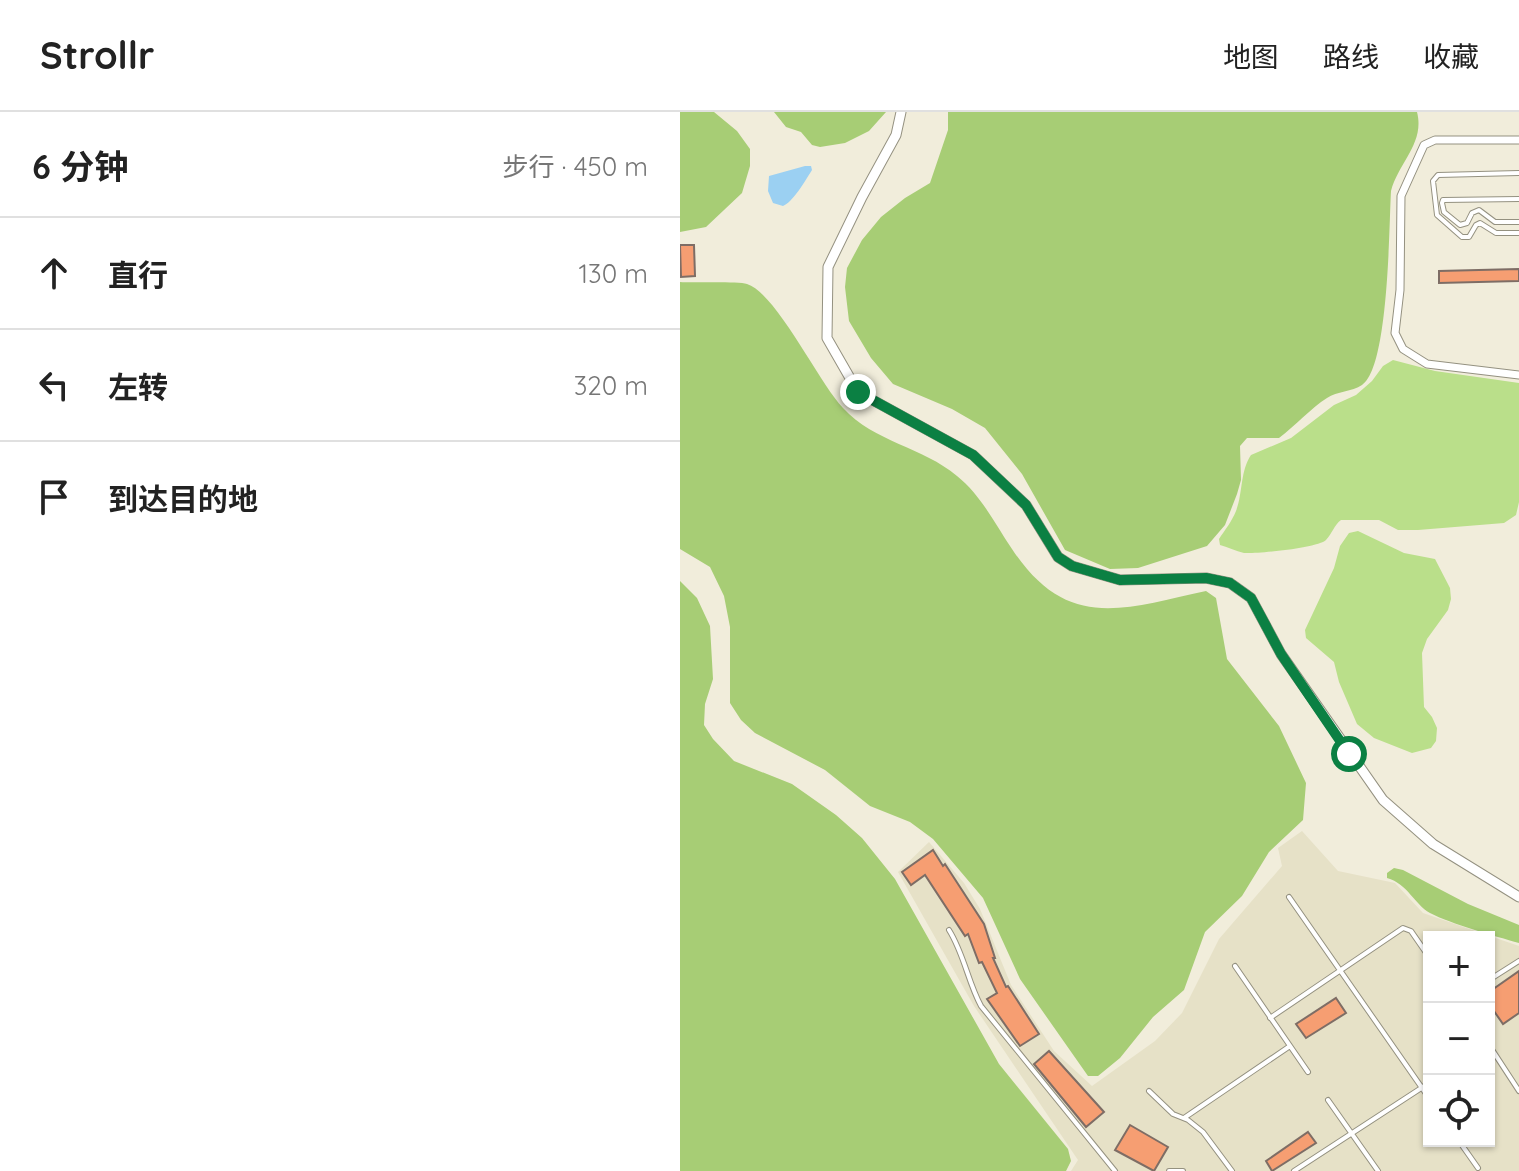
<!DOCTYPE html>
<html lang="zh">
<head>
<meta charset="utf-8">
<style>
  body { margin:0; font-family:Quicksand,"Noto Sans SC",sans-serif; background:#f2f2f2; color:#222 }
  .controls { position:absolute; right:24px; bottom:24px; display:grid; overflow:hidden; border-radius:0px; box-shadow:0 2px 6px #0004 }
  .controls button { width:72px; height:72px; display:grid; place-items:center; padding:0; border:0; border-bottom:2px solid #e0e0e0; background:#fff; color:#222; font:40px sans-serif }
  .stop { position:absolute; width:24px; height:24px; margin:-18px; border:6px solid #0b8043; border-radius:50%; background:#fff }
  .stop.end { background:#0b8043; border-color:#fff; box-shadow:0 2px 8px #0008 }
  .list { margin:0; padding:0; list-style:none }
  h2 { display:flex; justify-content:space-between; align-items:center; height:104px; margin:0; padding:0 32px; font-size:34px }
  h2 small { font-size:26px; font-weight:400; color:#767676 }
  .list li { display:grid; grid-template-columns:52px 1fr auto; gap:24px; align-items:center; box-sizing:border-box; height:112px; padding:0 32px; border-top:2px solid #e0e0e0 }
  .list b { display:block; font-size:30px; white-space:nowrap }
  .list em { font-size:26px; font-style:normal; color:#767676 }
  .icon { flex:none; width:44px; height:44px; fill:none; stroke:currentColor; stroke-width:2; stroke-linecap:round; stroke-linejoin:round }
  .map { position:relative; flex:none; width:839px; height:1059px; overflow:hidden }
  header { display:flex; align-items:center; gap:48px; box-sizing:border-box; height:112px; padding:0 40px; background:#fff; border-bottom:2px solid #e0e0e0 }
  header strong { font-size:38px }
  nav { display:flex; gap:44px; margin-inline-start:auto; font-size:28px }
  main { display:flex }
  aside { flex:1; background:#fff }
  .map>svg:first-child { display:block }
  .built { fill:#e6e1c7; fill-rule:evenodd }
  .green { fill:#badf8a }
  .forest { fill:#a7cd75 }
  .water { fill:#9bd0f2 }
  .building { fill:#f69e72; stroke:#7e6d65; stroke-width:2 }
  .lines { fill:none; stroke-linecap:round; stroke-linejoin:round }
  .service-casing { stroke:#949180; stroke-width:6 }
  .minor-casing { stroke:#949180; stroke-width:9 }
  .tertiary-casing { stroke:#949180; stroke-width:11 }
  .service { stroke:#fff; stroke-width:4 }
  .minor { stroke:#fff; stroke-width:7 }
  .tertiary { stroke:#fff; stroke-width:9 }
  .route { stroke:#0b8043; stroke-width:10 }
</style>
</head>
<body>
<header>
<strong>Strollr</strong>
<nav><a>地图</a><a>路线</a><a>收藏</a></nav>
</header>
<main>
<aside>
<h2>6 分钟<small>步行 · 450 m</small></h2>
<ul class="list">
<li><svg class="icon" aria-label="ahead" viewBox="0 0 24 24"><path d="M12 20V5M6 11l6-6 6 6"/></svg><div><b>直行</b></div><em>130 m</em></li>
<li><svg class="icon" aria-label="left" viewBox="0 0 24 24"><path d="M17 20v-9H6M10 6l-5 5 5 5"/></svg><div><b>左转</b></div><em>320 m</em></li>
<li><svg class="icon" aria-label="arrive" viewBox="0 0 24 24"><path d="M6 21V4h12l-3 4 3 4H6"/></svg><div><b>到达目的地</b></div></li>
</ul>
</aside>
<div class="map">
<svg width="839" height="1059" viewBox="0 0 839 1059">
  <rect width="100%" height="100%" fill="#f1eddb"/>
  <path class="built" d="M622,719l36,40 57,12 28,30 96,33v225h-448l7,-11 -104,-154 -76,-134 31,-30 35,41 16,26 31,76 43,66 38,35 63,-45 27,-28 37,-74 63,-73 -4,-18zM749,825h60v204h-60z"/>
  <path class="green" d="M713,248l42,11 84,12v119l-3,13 -12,8 -86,7h-20l-19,-10h-38c-7,5 -9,14 -15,20 -8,8 -70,14 -82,13 -8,-2 -17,-6 -24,-8l-1,-6c6,-9 13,-18 17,-28 7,-18 4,-40 15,-56l40,-17 43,-33 22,-10 16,-14 11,-15z
    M678,419l46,22 31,6 15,29 1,11 -3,11 -21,29 -5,14 2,54 8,10 5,11 -1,13 -5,7 -19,5 -38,-15 -17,-14 -18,-42 -5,-20 -28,-24 -1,-8 29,-62 6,-22 9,-13z"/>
  <path class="forest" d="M0,0h34l23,19 13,18v17l-8,27 -36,34 -26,5z
    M94,0h112l-17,19 -24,12 -25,4 -8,-2 -11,-13 -15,-5z
    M268,0h469c8,31 -18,50 -26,79 -2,34 -2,177 -29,194 -10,7 -25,6 -35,13 -16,10 -32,28 -48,40h-32l-7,8 1,34 -4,14 -12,31 -18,21 -69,22 -28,1 -45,-19 -43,-76 -37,-46 -33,-19 -59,-25 -22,-26 -22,-37 -4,-34 2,-19 15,-28 19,-23 24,-19 25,-15 18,-53z
    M0,170c13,1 58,-1 67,2 29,9 72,99 96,124 31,34 80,39 114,68 24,19 38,48 55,73 55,83 111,60 194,42l10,7 11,61 52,67 27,57 -3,37 -34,32 -27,44 -37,36 -21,58 -31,27 -33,41 -22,18h-10l-68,-97 -37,-81 -50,-59 -23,-17 -40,-16 -45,-36 -70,-37 -14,-13 -11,-17v-76l-6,-31 -14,-29 -30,-18z
    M0,469l17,17 13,28 3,53 -8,25 -1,21 9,14 21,22 58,23 44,31 26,23 33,41 104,185 69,85 3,12 -5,10h-386z
    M714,756l9,2 65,34 51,21v18c-24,-7 -68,-19 -89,-30 -16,-9 -22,-29 -43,-35v-5z"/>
  <path class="water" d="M125,54h6l1,4c-7,11 -19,32 -29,36l-10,-3 -5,-12 1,-15z"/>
  <path class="building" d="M0,133h14l1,31 -14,1z
    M839,157v12l-80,2v-12z
    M253,738l10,16 2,-2 39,60 11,34h-2l13,29 2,-1 31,48 -19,12 -33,-47 10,-6 -15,-31 -3,1 -11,-29 -3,2 -40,-61 -14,10 -9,-13z
    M839,859v42l-16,11 -14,-20v-12z
    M656,886l10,15 -40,25 -10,-14z
    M369,939l55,61 -18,15 -52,-63z
    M450,1013l38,22 -14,24 -39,-21z
    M628,1020l8,11 -44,28 -6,-10z"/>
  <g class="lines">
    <g class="service-casing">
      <path id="service" d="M839,61l-81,2 -5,6 4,34 25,22h7l7,-12 4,-2 16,10h23
        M839,87l-76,1 -1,3 2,9 16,13 7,-2 5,-10 7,-3 16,12h24
        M609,785l140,201
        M269,818c15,24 19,52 32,76l134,165
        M555,854l73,106
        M809,868l30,-19
        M590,906l133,-90 8,3 18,26
        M809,933l30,46
        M469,979l24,23 15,6 15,12 29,39
        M648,988l50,71
        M504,1006l106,-72
        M779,1029l19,27
        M489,1059h14
        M614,1059l135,-88"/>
    </g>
    <g class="minor-casing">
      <path id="minor" d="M839,28h-84l-11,5 -23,51 -1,94 -5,43 8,16 24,15 92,11"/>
    </g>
    <g class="tertiary-casing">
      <path id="tertiary" d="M221,0l-5,23 -34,62 -34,70 -1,71 31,54 115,63 53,50 32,52 14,9 48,14 86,-2 24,5 21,15 30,56 102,146 50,44 86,53"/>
    </g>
    <use href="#service" class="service"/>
    <use href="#minor" class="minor"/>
    <use href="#tertiary" class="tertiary"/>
  </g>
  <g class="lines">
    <path class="route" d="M178,280l115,63 53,50 32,52 14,9 48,14 86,-2 24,5 21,15 30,56 68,100"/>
  </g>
</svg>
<div class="controls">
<button>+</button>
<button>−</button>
<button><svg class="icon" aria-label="locate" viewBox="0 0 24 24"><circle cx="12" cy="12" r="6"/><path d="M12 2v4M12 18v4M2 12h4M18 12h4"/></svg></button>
</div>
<div class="stop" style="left:669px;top:642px"></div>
<div class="stop end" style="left:178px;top:280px"></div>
</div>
</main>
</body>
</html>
